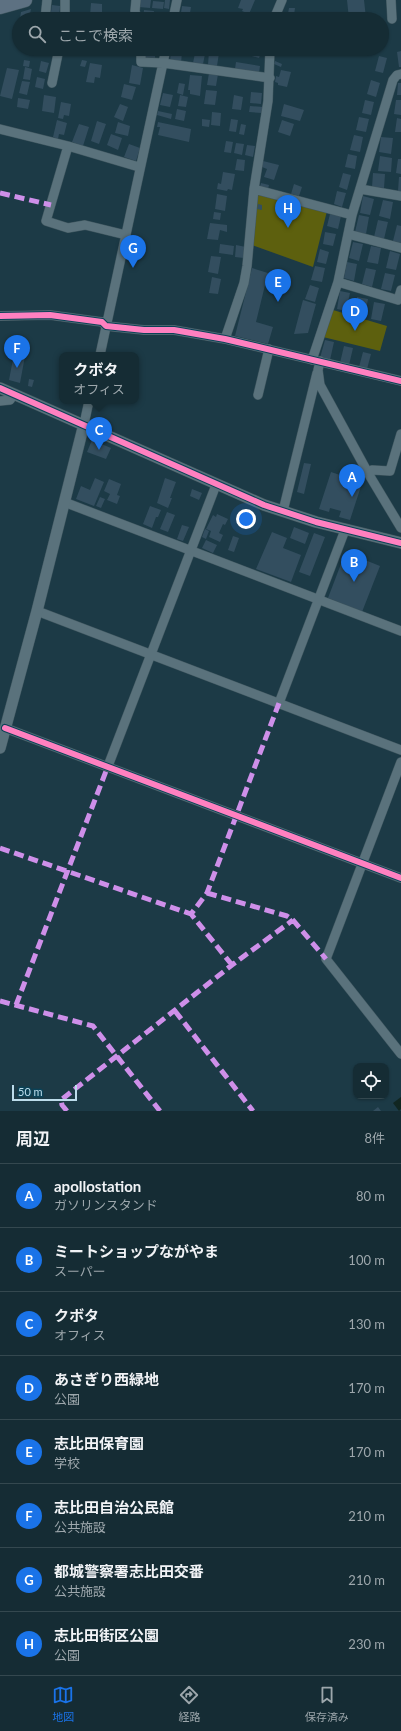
<!DOCTYPE html>
<html lang="ja">
<head>
<meta charset="utf-8">
<style>
  body { margin:0; font-family:Lato,"Noto Sans JP",sans-serif; background:#1e343c; color:#f1f3f6 }
  .controls { position:absolute; right:12px; bottom:12px; display:grid; overflow:hidden; border-radius:8px; box-shadow:0 1px 3px #0004 }
  .controls button { width:36px; height:36px; display:grid; place-items:center; padding:0; border:0; border-bottom:1px solid #34484f; background:#152c34; color:#f1f3f6; font:20px sans-serif }
  .scale { position:absolute; left:12px; bottom:10px; width:65px; box-sizing:border-box; padding-left:4px; border:2px solid #bcdceb; border-top:0; font-size:11px; line-height:14px; white-space:nowrap; color:#bcdceb; -webkit-text-stroke:3px #0b4257; paint-order:stroke }
  .you { position:absolute; left:246px; top:519px; width:14px; height:14px; margin:-10px; border:3px solid #fff; border-radius:50%; background:#1a73e8; box-shadow:0 0 0 6px #1a73e833 }
  .badge { display:grid; place-items:center; width:26px; height:26px; border-radius:50%; background:#1a73e8; color:#fff; font-size:13px; font-weight:700 }
  .pin { position:absolute; translate:-50% -33px; filter:drop-shadow(0 1px 2px #0008) }
  .pin::after { content:''; position:absolute; top:21px; width:14px; height:12px; background:inherit; clip-path:polygon(0 0,100% 0,50% 100%) }
  .popup { position:absolute; left:59px; top:352px; width:80px; height:52px; box-sizing:border-box; display:grid; place-content:center; border-radius:8px; background:#152c34; filter:drop-shadow(0 1px 3px #0005); font-size:13px; white-space:nowrap; color:#9da7ac }
  .popup b { font-size:15px; color:#f1f3f6 }
  .popup::after { content:''; position:absolute; left:50%; top:100%; margin-left:-8px; border:8px solid transparent; border-top-color:#152c34 }
  .list { margin:0; padding:0; list-style:none }
  h2 { display:flex; justify-content:space-between; align-items:center; height:52px; margin:0; padding:0 16px; font-size:17px }
  h2 small { font-size:13px; font-weight:400; color:#9da7ac }
  .list li { display:grid; grid-template-columns:26px 1fr auto; gap:12px; align-items:center; box-sizing:border-box; height:64px; padding:0 16px; border-top:1px solid #34484f }
  .list b { display:block; font-size:15px; white-space:nowrap }
  .list p { margin:0; font-size:13px; white-space:nowrap; color:#9da7ac }
  .list em { font-size:13px; font-style:normal; color:#9da7ac }
  .icon { flex:none; width:22px; height:22px; fill:none; stroke:currentColor; stroke-width:2; stroke-linecap:round; stroke-linejoin:round }
  .map { position:relative; flex:none; width:401px; height:1111px; overflow:hidden }
  .search { position:absolute; background:#152c34; box-shadow:0 1px 3px #0004; left:12px; right:12px; top:12px; height:44px; display:flex; align-items:center; gap:10px; box-sizing:border-box; padding:0 14px; border-radius:22px; color:#9da7ac; font-size:15px }
  .sheet { height:564px; background:#152c34 }
  nav { display:flex; justify-content:space-around; align-items:center; box-sizing:border-box; height:56px; border-top:1px solid #34484f; background:#152c34; font-size:11px; color:#9da7ac }
  nav a { display:grid; justify-items:center; gap:2px }
  nav .on { color:#1a73e8 }
  .map>svg:first-child { display:block }
  .green { fill:#5d600e }
  .water { fill:#112621 }
  .building { fill:#334e5f }
  .lines { fill:none; stroke-linecap:round; stroke-linejoin:round }
  .minor-casing { stroke:#3f565f; stroke-width:10 }
  .tertiary-casing { stroke:#3f565f; stroke-width:12 }
  .primary-casing { stroke:#3f565f; stroke-width:15 }
  .minor { stroke:#5a727c; stroke-width:9 }
  .tertiary { stroke:#5a727c; stroke-width:11 }
  .primary { stroke:#5d7182; stroke-width:14 }
  .quiet { stroke:#ce8fe9; stroke-width:5; stroke-dasharray:10 5; stroke-linecap:butt }
  .cycleway-casing { stroke:#0b4257; stroke-width:8 }
  .cycleway { stroke:#ff80c0; stroke-width:6 }
</style>
</head>
<body>
<div class="map">
<svg width="401" height="1111" viewBox="0 0 401 1111">
  <rect width="100%" height="100%" fill="#1c3a46"/>
  <path class="green" d="M259,193l68,18 -14,56 -61,-22 4,-50z
    M333,310l54,16 -7,25 -57,-14z"/>
  <path class="water" d="M401,1097v12l-2,2 -6,-8z"/>
  <path class="building" d="M139,0h12l-1,8 -11,-1z
    M165,0h5l-1,9 -5,-1z
    M241,0h14l-6,14 -7,-3 1,-2 -5,-1z
    M347,0h17l2,18 -17,1z
    M153,1l11,1 -1,7 -11,-1z
    M91,3l11,1v12h-12z
    M52,5l8,1 -1,13h-9z
    M182,6l9,1 -2,12h-9z
    M289,8h6l-1,7h4l-1,4h-10z
    M31,9l-2,10h-9l1,-7z
    M144,10l10,1 -1,8h-10z
    M204,15l10,2 -1,2h-10z
    M382,33h3v7h-3z
    M45,49h8l-1,7 -8,-2z
    M146,49h9v9l-9,-1z
    M246,49h16l-3,9 -14,-4z
    M171,51l11,2 -1,10 -11,-2z
    M209,51l10,2 -2,13 -9,-1z
    M401,51v16h-2l-2,-15z
    M195,53l10,1 -2,10 -10,-1z
    M379,56l8,2 -4,15 -8,-2z
    M24,60l6,1 -1,6 -6,-1z
    M82,60l5,1 -2,6 -5,-1z
    M41,61l8,2 -3,10 -7,-2z
    M275,61l7,3 -1,3 -7,-3z
    M236,62l24,4 -1,7 -24,-4z
    M90,63l12,2 -2,13 -5,-1 -1,6 -8,-1z
    M132,65l11,3 -3,17 -11,-2z
    M25,67l7,2 -2,11 -7,-1z
    M7,68l12,2 -7,29 -12,-3z
    M281,70l10,2 -4,15 -9,-2v-2l-3,-1 1,-6 3,1z
    M209,73l9,1 -2,12 -9,-1z
    M190,75l12,1 -2,20 -10,-2v-4h-2z
    M37,77l8,2 -2,10 -8,-2z
    M371,80l9,3 -4,14 -9,-3z
    M22,81l8,1 -3,13 -8,-2z
    M179,83l6,1 -2,11 -6,-2z
    M398,83h3v12h-4z
    M124,84l12,3 -4,13 -11,-3z
    M206,90l11,1 -2,14 -11,-1z
    M251,92l11,1 -1,11 -11,-1z
    M163,93l10,2 -3,12 -10,-2z
    M44,95l12,2 -2,16 -12,-2z
    M180,95l8,2 -2,10 -8,-1z
    M234,95l9,2 -2,13 -9,-1z
    M18,98l12,2 -2,9 -11,-2z
    M365,100l9,2 -3,13 -9,-2z
    M396,100h5v15l-7,-1z
    M61,102l10,2 -2,12 -5,-1 -1,4 -5,-1z
    M120,104l8,3 -5,14 -9,-4z
    M284,104l20,6 -4,11 -19,-5z
    M250,106l13,1 -1,6 -13,-1z
    M177,109l9,2 -2,10 -9,-2z
    M158,111l14,3 -1,5 -14,-4z
    M212,112l9,1 -1,13 -9,-1z
    M359,117l10,2 -3,13 -10,-2z
    M397,118l4,1v13h-6z
    M202,119l8,1 -1,7 -7,-1z
    M231,119l7,1 -2,12 -7,-1z
    M57,120l10,3 -3,12 -5,-1 -1,5 -5,-2z
    M282,120l12,4 -4,12 -12,-4z
    M97,121l9,3 -7,20 -8,-3z
    M118,122l12,4 -2,10 -13,-3z
    M158,122l33,7 -2,13 -31,-7 2,-8h-3z
    M79,124l10,3 -6,19 -11,-4z
    M241,124l5,1 -2,10 -5,-1z
    M111,134l11,4 -4,12 -11,-5z
    M354,135l9,2 -3,15 -10,-2z
    M381,137l12,1 -2,16 -12,-2z
    M226,141l7,1 -2,11 -7,-1z
    M236,143l8,1 -2,11 -8,-2z
    M129,144l11,4 -4,13 -12,-4z
    M247,145l8,1 -2,11 -8,-2z
    M348,154l9,2 -2,13 -10,-2z
    M380,156l12,2 -1,14 -13,-1z
    M237,159l8,1 -1,11 -9,-1z
    M398,159h3v15l-5,-1z
    M263,161l16,4 -5,15 -10,-3 3,-8 -5,-2z
    M223,172l12,2 -3,16 -4,-1 -1,2 -10,-2 1,-6 3,1z
    M343,173l8,2 -4,15 -8,-3z
    M373,173l12,1 -1,14 -12,-1z
    M399,177h2v14h-3z
    M261,183l8,2 -1,4 -8,-2z
    M294,184l8,3 -3,9 -8,-2z
    M337,191l9,2 -4,14 -8,-3z
    M217,194l10,2 -2,15 -10,-2z
    M363,196l11,3 -4,16 -10,-2z
    M383,200l10,2 -3,17 -11,-3z
    M258,204l4,1v5l-5,-1z
    M214,212l7,1 -1,7 -7,-1z
    M330,214l11,2 -3,13 -11,-3z
    M359,215l10,2 -3,17 -11,-2z
    M378,220l10,2 -4,17 -10,-2z
    M210,223l17,2v7l-7,-2 -2,10 -11,-1z
    M397,225l4,1v17l-8,-2z
    M325,232l11,2 -3,12 -10,-2z
    M353,242l10,2 -4,17 -10,-3z
    M220,244l14,2 -1,9 -14,-2z
    M236,245l10,2 -2,11 -9,-1z
    M371,246l10,2 -3,16 -11,-2z
    M320,249l9,3 -3,12 -9,-2z
    M390,251l10,3 -4,16 -10,-2z
    M211,256l10,1 -3,17 -10,-2z
    M347,262l10,2 -3,17 -10,-3z
    M315,266l10,2 -3,14 -11,-2z
    M252,268l16,5 -12,49 17,5 -5,17 -33,-8z
    M366,268l10,2 -4,17 -10,-3z
    M385,273l10,2 -4,16 -10,-2z
    M212,277l9,2 -3,15 -9,-1z
    M310,285l9,3 -4,14 -10,-3z
    M340,291l10,2 -4,18 -9,-2z
    M357,297l11,2 -3,16 -5,-1 -1,3 -5,-2z
    M303,300l13,4 -8,29 -14,1z
    M374,302l11,2 -4,17 -10,-2z
    M325,340l9,2 -4,18 -10,-2z
    M344,346l9,2 -4,17 -9,-2z
    M363,352l8,2 -4,15 -8,-2z
    M14,354l11,2 -5,27 -11,-3z
    M29,379l5,1 -2,7 -4,-1z
    M92,440l19,8 -5,11 -19,-7z
    M304,463l7,1 -7,30 -7,-2z
    M331,472l9,3 -1,4 11,4 4,-10 10,4 -14,43 -11,-3 2,-6 -11,-3 -1,4 -10,-3z
    M95,478l9,4 -10,24 -18,-7 5,-13 9,4z
    M165,478l11,4 -6,16h2l-4,10 -11,-5z
    M109,479l12,5 -4,11 3,1 -3,8 -10,-4 3,-6 -6,-3z
    M192,489l10,4 -3,7 -9,-4z
    M100,497l5,2 -4,9 -5,-2z
    M150,506l11,4 -3,7h-2l-4,11 -9,-4z
    M167,512l8,3 -7,17 -8,-3z
    M217,514l11,5 -3,6 -2,-1 -4,9 4,2 -3,7 -11,-5 2,-6 -5,-2 7,-14 3,2z
    M182,525l7,2 -6,14 -6,-2z
    M294,527l15,6 -4,11 -15,-6z
    M205,529l4,2 -3,8 -4,-2z
    M272,532l15,6 -4,10 18,7 -10,27 -35,-13z
    M314,533l11,4 -15,39 -11,-4z
    M233,536l6,2 -5,14 -6,-2z
    M206,540l11,5 -4,8 -11,-5z
    M350,554l30,12 -18,46 -34,-14 16,-42 4,2z
    M378,1107l3,4h-8z"/>
  <g class="lines">
    <g class="minor-casing">
      <path id="minor" d="M136,0l-1,11 2,8
        M391,0l1,19
        M45,19l2,-19
        M65,19v-19
        M173,19l4,-19
        M274,19l8,-19
        M141,49v13l22,1 107,15
        M52,83l7,-34
        M0,129l68,17 71,21
        M68,146l-22,75 22,7 17,-3 41,10
        M254,189l98,26
        M360,189l41,7
        M348,234l53,14
        M338,282l60,18 3,-10
        M0,316l50,-1 52,7 4,4 38,4h30l51,9 176,42
        M225,339l19,-56 3,-17 7,-77 14,-88 2,-52
        M100,355l66,-306
        M312,360l26,-78 14,-67 41,-135 4,-5 4,-1
        M320,361l-2,9 2,15 48,88 33,55
        M258,395l11,-46
        M0,401l10,-1 4,-6
        M84,424l5,-23
        M368,473l4,-3 18,1 11,-37
        M64,502l337,129
        M283,511l34,-138
        M37,611l364,139
        M279,703l66,-173
        M5,728l396,150
        M401,762l-75,197 75,95
        M108,766l108,-281"/>
    </g>
    <g class="tertiary-casing">
      <path id="tertiary" d="M0,388l264,117 52,17 85,21
        M0,748l37,-137 47,-187"/>
    </g>
    <g class="primary-casing">
      <path id="primary" d="M0,7l25,-7"/>
    </g>
    <use href="#minor" class="minor"/>
    <use href="#tertiary" class="tertiary"/>
    <use href="#primary" class="primary"/>
    <path class="quiet" d="M0,193l51,12
      M0,848l191,66
      M207,893l80,23 6,4 33,39
      M232,965l-41,-51 16,-21 72,-190
      M0,1001l93,25 67,85
      M16,1005l92,-239
      M175,1011l78,100
      M67,1111l-5,-6 -1,-5 171,-135 61,-45"/>
    <g class="cycleway-casing">
      <path id="cycleway" d="M0,316l50,-1 52,7 4,4 38,4h30l51,9 176,42
        M0,388l264,117 52,17 85,21
        M5,728l396,150"/>
    </g>
    <use href="#cycleway" class="cycleway"/>
  </g>
</svg>
<div class="controls">
<button><svg class="icon" aria-label="locate" viewBox="0 0 24 24"><circle cx="12" cy="12" r="6"/><path d="M12 2v4M12 18v4M2 12h4M18 12h4"/></svg></button>
</div>
<div class="scale">50 m</div>
<div class="you"></div>
<div class="pin badge" style="left:352px;top:497px">A</div>
<div class="pin badge" style="left:354px;top:582px">B</div>
<div class="pin badge" style="left:99px;top:450px">C</div>
<div class="popup"><b>クボタ</b>オフィス</div>
<div class="pin badge" style="left:355px;top:331px">D</div>
<div class="pin badge" style="left:278px;top:302px">E</div>
<div class="pin badge" style="left:17px;top:368px">F</div>
<div class="pin badge" style="left:133px;top:268px">G</div>
<div class="pin badge" style="left:288px;top:228px">H</div>
<div class="search"><svg class="icon" aria-label="search" viewBox="0 0 24 24"><circle cx="10" cy="10" r="6"/><path d="M15 15l6 6"/></svg>ここで検索</div>
</div>
<section class="sheet">
<h2>周辺<small>8件</small></h2>
<ul class="list">
<li><span class="badge">A</span><div><b>apollostation</b><p>ガソリンスタンド</p></div><em>80 m</em></li>
<li><span class="badge">B</span><div><b>ミートショップながやま</b><p>スーパー</p></div><em>100 m</em></li>
<li><span class="badge">C</span><div><b>クボタ</b><p>オフィス</p></div><em>130 m</em></li>
<li><span class="badge">D</span><div><b>あさぎり西緑地</b><p>公園</p></div><em>170 m</em></li>
<li><span class="badge">E</span><div><b>志比田保育園</b><p>学校</p></div><em>170 m</em></li>
<li><span class="badge">F</span><div><b>志比田自治公民館</b><p>公共施設</p></div><em>210 m</em></li>
<li><span class="badge">G</span><div><b>都城警察署志比田交番</b><p>公共施設</p></div><em>210 m</em></li>
<li><span class="badge">H</span><div><b>志比田街区公園</b><p>公園</p></div><em>230 m</em></li>
</ul>
</section>
<nav>
<a class="on"><svg class="icon" aria-label="map" viewBox="0 0 24 24"><path d="M3 6l6-2 6 2 6-2v14l-6 2-6-2-6 2zM9 4v14M15 6v14"/></svg>地図</a>
<a><svg class="icon" aria-label="directions" viewBox="0 0 24 24"><path d="M12 3l9 9-9 9-9-9zM9 14v-3h6M13 9l2 2-2 2"/></svg>経路</a>
<a><svg class="icon" aria-label="saved" viewBox="0 0 24 24"><path d="M7 4h10v16l-5-4-5 4z"/></svg>保存済み</a>
</nav>
</body>
</html>
